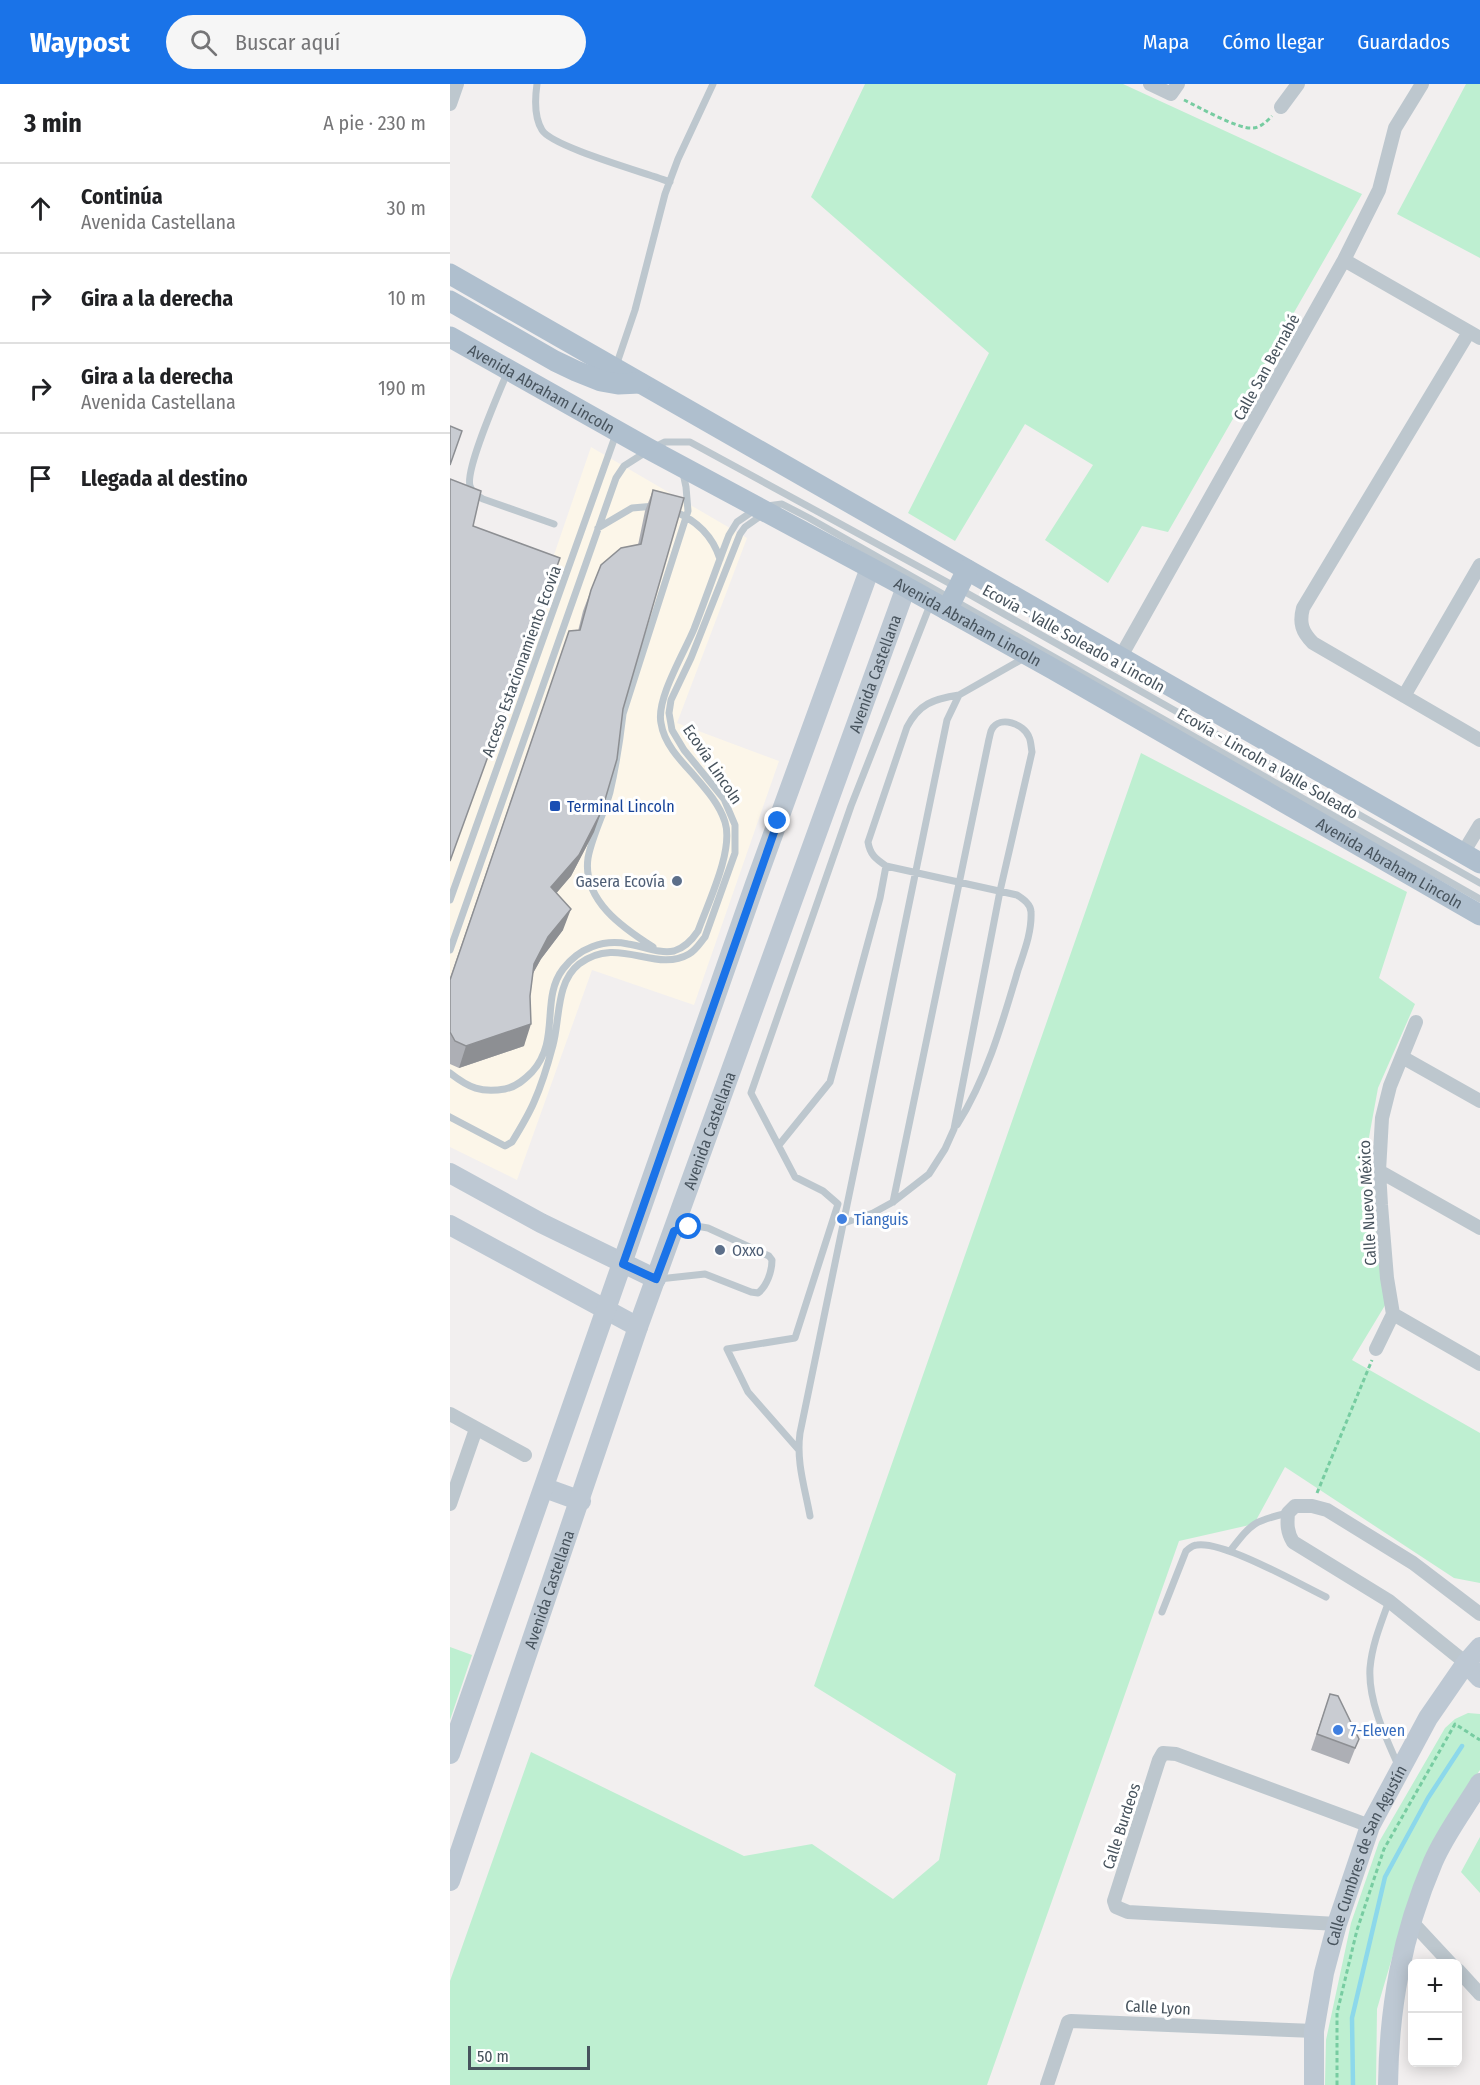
<!DOCTYPE html>
<html lang="es">
<head>
<meta charset="utf-8">
<style>
  body { margin:0; font-family:"Fira Sans Condensed",sans-serif; background:#f6f6f6; color:#202124 }
  .controls { position:absolute; right:18px; bottom:18px; display:grid; overflow:hidden; border-radius:9px; box-shadow:0 3px 15px #0003 }
  .controls button { width:54px; height:54px; display:grid; place-items:center; padding:0; border:0; border-bottom:2px solid #e0e0e0; background:#fff; color:#202124; font:30px sans-serif }
  .scale { position:absolute; left:18px; bottom:15px; width:122px; box-sizing:border-box; padding-left:6px; border:3px solid #47535d; border-top:0; font-size:16px; line-height:21px; white-space:nowrap; color:#47535d; -webkit-text-stroke:4px #fff; paint-order:stroke }
  .stop { position:absolute; width:18px; height:18px; margin:-14px; border:4px solid #1a73e8; border-radius:50%; background:#fff }
  .stop.end { background:#1a73e8; border-color:#fff; box-shadow:0 2px 6px #0008 }
  .list { margin:0; padding:0; list-style:none }
  h2 { display:flex; justify-content:space-between; align-items:center; height:78px; margin:0; padding:0 24px; font-size:26px }
  h2 small { font-size:20px; font-weight:400; color:#757577 }
  .list li { display:grid; grid-template-columns:39px 1fr auto; gap:18px; align-items:center; box-sizing:border-box; height:90px; padding:0 24px; border-top:2px solid #e0e0e0 }
  .list b { display:block; font-size:22px; white-space:nowrap }
  .list p { margin:0; font-size:20px; white-space:nowrap; color:#757577 }
  .list em { font-size:20px; font-style:normal; color:#757577 }
  .icon { flex:none; width:33px; height:33px; fill:none; stroke:currentColor; stroke-width:2; stroke-linecap:round; stroke-linejoin:round }
  .map { position:relative; flex:none; width:1030px; height:2001px; overflow:hidden }
  header { display:flex; align-items:center; gap:36px; box-sizing:border-box; height:84px; padding:0 30px; background:#1a73e8; color:#fff }
  header strong { font-size:28px }
  nav { display:flex; gap:33px; margin-inline-start:auto; font-size:21px }
  .search { width:420px; height:54px; background:#f6f6f6; display:flex; align-items:center; gap:15px; box-sizing:border-box; padding:0 21px; border-radius:33px; color:#757577; font-size:22px }
  main { display:flex }
  aside { flex:1; background:#fff }
  .map>svg:first-child { display:block }
  .commercial { fill:#fcf6e9 }
  .green { fill:#beefd1 }
  .lines { fill:none; stroke-linecap:round; stroke-linejoin:round }
  .stream { stroke:#8cd8eb; stroke-width:4.5 }
  .path { stroke:#77cca1; stroke-width:3; stroke-dasharray:4.5 3; stroke-linecap:butt }
  .lane { stroke:#bdc7ce; stroke-width:7 }
  .street { stroke:#bdc7ce; stroke-width:14 }
  .secondary { stroke:#bdc8d3; stroke-width:20 }
  .primary { stroke:#afbfce; stroke-width:21 }
  .wall { fill:#adafb5 }
  .shaded-wall { fill:#8d8f93 }
  .building { fill:#c9ccd2; stroke:#8d8f93; stroke-width:1.5 }
  .route { stroke:#1a73e8; stroke-width:8 }
  .transit-dot { fill:#1a4fb4; stroke:#fff; stroke-width:2 }
  .service-dot { fill:#5c6f8a; stroke:#fff; stroke-width:2 }
  .shop-dot { fill:#3f7fe0; stroke:#fff; stroke-width:2 }
  .labels { text-anchor:middle; stroke-width:6; stroke-linejoin:round; paint-order:stroke }
  .street-label { font-size:16px; fill:#47535d; stroke:#fff }
  .transit-label { font-size:16px; fill:#164399; stroke:#fff; text-anchor:start }
  .service-label { font-size:16px; fill:#4e5e75; stroke:#fff; text-anchor:end }
  .shop-label { font-size:16px; fill:#366cbe; stroke:#fff; text-anchor:start }
</style>
</head>
<body>
<header>
<strong>Waypost</strong>
<div class="search"><svg class="icon" aria-label="search" viewBox="0 0 24 24"><circle cx="10" cy="10" r="6"/><path d="M15 15l6 6"/></svg>Buscar aquí</div>
<nav><a>Mapa</a><a>Cómo llegar</a><a>Guardados</a></nav>
</header>
<main>
<aside>
<h2>3 min<small>A pie · 230 m</small></h2>
<ul class="list">
<li><svg class="icon" aria-label="ahead" viewBox="0 0 24 24"><path d="M12 20V5M6 11l6-6 6 6"/></svg><div><b>Continúa</b><p>Avenida Castellana</p></div><em>30 m</em></li>
<li><svg class="icon" aria-label="right" viewBox="0 0 24 24"><path d="M7 20v-9h11M14 6l5 5-5 5"/></svg><div><b>Gira a la derecha</b></div><em>10 m</em></li>
<li><svg class="icon" aria-label="right" viewBox="0 0 24 24"><path d="M7 20v-9h11M14 6l5 5-5 5"/></svg><div><b>Gira a la derecha</b><p>Avenida Castellana</p></div><em>190 m</em></li>
<li><svg class="icon" aria-label="arrive" viewBox="0 0 24 24"><path d="M6 21V4h12l-3 4 3 4H6"/></svg><div><b>Llegada al destino</b></div></li>
</ul>
</aside>
<div class="map">
<svg width="1030" height="2001" viewBox="0 0 1030 2001">
  <rect width="100%" height="100%" fill="#f2efef"/>
  <path class="commercial" d="M141,363l156,91 -70,185 102,38 -85,244 -102,-35 -75,210 -67,-33v-289z"/>
  <path class="green" d="M415,0h258l239,110 -194,338 -26,-6 -34,57 -63,-43 48,-75 -68,-41 -70,117 -47,-28 81,-160 -178,-156z
    M1016,0h14v174l-83,-44z
    M691,669l266,139 -28,86 36,26 -37,84 -13,71 22,143 -35,58 128,73v150l-26,-5 -169,-111 -31,57 -75,17 -192,544h-537v-104l81,-229 213,104 68,-12 81,55 46,-39 17,-86 -142,-88z
    M0,1563l22,8 -22,65z
    M1018,1629l12,1v56l-20,29 -58,125 -25,85 -1,76h-51l1,-45 25,-117 28,-81 66,-114 10,-9z
    M1030,1753v56l-19,-21z"/>
  <g class="lines">
    <path class="stream" d="M903,2001l-1,-67 33,-141 43,-79 34,-52"/>
    <path class="path" d="M734,16c15,7 53,29 68,28 8,0 14,-6 20,-12
      M867,1409l55,-133
      M887,2001v-72l20,-83 27,-81 71,-125 25,16"/>
    <path class="lane" d="M87,0c-2,14 -3,33 5,46 10,17 105,43 128,52
      M166,282l19,-56 30,-116 13,-35 35,-75
      M57,289c-8,20 -42,96 -37,113 2,7 8,10 13,13l71,25
      M205,363l10,-5h25l268,146 522,295
      M317,422l15,-2 27,14 671,381
      M221,426c24,9 41,24 49,49
      M148,444l34,-20 23,-2
      M0,816l166,-466
      M203,863c-30,-19 -71,-47 -65,-89 4,-22 16,-44 22,-66 6,-26 10,-52 13,-78l65,-203 -2,-24 -3,-14
      M0,866l166,-472 8,-12 22,-14
      M0,989c19,15 31,20 55,16 11,-2 19,-9 27,-17 29,-32 8,-73 31,-103 16,-21 40,-30 65,-25 15,2 31,10 46,7 10,-3 18,-11 24,-20 10,-28 36,-81 27,-109 -6,-19 -21,-35 -33,-49 -13,-14 -28,-30 -31,-50 -5,-24 23,-70 33,-94 12,-31 23,-63 35,-94l8,-13 16,-11
      M0,1033l55,29 7,-4c8,-13 16,-26 22,-40 8,-18 14,-38 19,-57 7,-26 3,-63 26,-81 39,-30 76,10 110,-10 7,-4 11,-11 16,-17l30,-84v-28l-11,-26 -40,-49 -12,-20 -3,-17 2,-13 20,-42 49,-124 5,-7 17,-12
      M507,1041c30,-48 45,-101 61,-155 6,-18 14,-38 13,-58 0,-8 -8,-13 -14,-17l-131,-29c-10,-7 -16,-11 -18,-24l39,-115c12,-23 26,-28 52,-32
      M329,1061l51,-63 50,-184 6,-32
      M394,1139l29,-10 20,-11 36,-28 16,-25 9,-20 46,-238 32,-139c-1,-5 -1,-11 -3,-15 -5,-13 -29,-22 -37,-8 -2,3 -2,7 -3,10l-96,463
      M209,1195l46,-5 46,18 7,1c9,-7 14,-22 14,-33l-3,-4 -61,-28 -12,-2 -19,4
      M348,1365l-50,-57 -21,-43 68,-11 43,-134 -15,-13 -28,-14 -44,-84 100,-287 79,-201
      M360,1432c-5,-28 -14,-54 -10,-83 50,-237 98,-475 147,-713l12,-25 67,-38
      M780,1467c22,-28 23,-30 58,-38
      M939,1517c-8,22 -17,44 -19,67 -2,32 15,68 28,97
      M712,1528l24,-61c4,-3 6,-6 11,-6 27,-4 102,39 129,52"/>
    <path class="street" d="M700,0l21,10 7,-10
      M0,20l7,-20
      M831,23l17,-23
      M894,176l136,78
      M1019,248l-166,276c-4,15 -1,24 10,35l167,97
      M670,574l224,-398 35,-70 16,-62 27,-44
      M954,612l76,-131
      M1013,769l17,-28
      M952,973l78,44
      M929,1087l101,57
      M943,1230l87,50
      M926,1265l17,-35 -6,-36 -6,-73 -2,-34 3,-53 8,-32 26,-64
      M0,1330l75,41
      M0,1420l26,-75
      M1016,1579l-77,-62 -96,-59c-6,-10 -6,-18 -5,-29l7,-7h17l15,4 86,53 67,51
      M961,1837l40,43
      M887,1840l-209,-12 -12,-5 -2,-6 45,-141 4,-7 13,1 194,72
      M1008,1886l22,24
      M597,2001l21,-63 3,-1 243,10"/>
    <g class="secondary">
      <path d="M0,1089l91,50 115,56"/>
      <path d="M0,1141l188,102"/>
      <path d="M95,1404l36,13"/>
      <path d="M1016,1579l14,15"/>
      <path d="M0,1670l305,-870 115,-316"/>
      <path id="s1" d="M0,1797l188,-554 268,-740"/>
      <path id="s2" d="M864,2001v-54l10,-58 13,-49 33,-98 58,-108 38,-55 14,-16"/>
      <path d="M938,2001c1,-79 14,-150 45,-223 12,-28 32,-54 47,-79"/>
    </g>
    <g class="primary">
      <path d="M0,190l1030,589"/>
      <path d="M0,217l105,60 21,10 25,10 17,3 22,-1"/>
      <path id="s3" d="M0,253l199,112 257,138 147,82 427,246"/>
      <path d="M497,526l20,-40"/>
    </g>
  </g>
  <path class="wall" d="M203,406l-30,219 -29,123 -23,44 -15,17 7,37 -22,29 -8,14 -9,73 -65,22 -9,-4v-86l119,-347h9l5,-20 8,-21 47,-45 7,-34z
    M880,1610l29,45 -10,25 -38,-14z"/>
  <path class="shaded-wall" d="M152,726l-8,22 -23,44 -28,33 8,-22z
    M121,825l-8,21 -22,29 -15,27 8,-22 14,-27z
    M81,940l-7,22 -65,22 7,-22z"/>
  <path class="building" d="M0,342l12,5 -12,34z
    M0,395l31,12 -8,35 87,32 -110,303z
    M203,406l31,8 -61,211 -6,50 -15,51 -23,45 -28,32 20,22 -23,28 -14,27 -4,32 1,28 -65,22 -11,-5 -5,-9v-52l119,-349 11,-1 11,-40 10,-25 20,-17 20,-4z
    M880,1610l8,2 21,43 -4,9 -38,-14z"/>
  <g class="lines">
    <path class="route" d="M239,1143l-15,4 -18,48 -33,-15 155,-443"/>
  </g>
  <rect class="transit-dot" x="99" y="716" width="12" height="12" rx="3"/>
  <g class="service-dot">
    <circle cx="227" cy="797" r="6"/>
    <circle cx="270" cy="1166" r="6"/>
  </g>
  <g class="shop-dot">
    <circle cx="392" cy="1135" r="6"/>
    <circle cx="888" cy="1646" r="6"/>
  </g>
  <g class="labels">
    <g class="street-label">
      <text transform="translate(816 283) rotate(-61)" y="6">Calle San Bernabé</text>
      <text dy="6" stroke="none"><textPath href="#s3" startOffset="105">Avenida Abraham Lincoln</textPath></text>
      <text dy="6" stroke="none"><textPath href="#s3" startOffset="591">Avenida Abraham Lincoln</textPath></text>
      <text transform="translate(624 554) rotate(29)" y="6">Ecovía - Valle Soleado a Lincoln</text>
      <text transform="translate(71 577) rotate(-70)" y="6">Acceso Estacionamiento Ecovía</text>
      <text dy="6" stroke="none"><textPath href="#s1" startOffset="1280">Avenida Castellana</textPath></text>
      <text transform="translate(818 679) rotate(30)" y="6">Ecovía - Lincoln a Valle Soleado</text>
      <text transform="translate(263 680) rotate(56)" y="6">Ecovía Lincoln</text>
      <text dy="6" stroke="none"><textPath href="#s3" startOffset="1077">Avenida Abraham Lincoln</textPath></text>
      <text dy="6" stroke="none"><textPath href="#s1" startOffset="794">Avenida Castellana</textPath></text>
      <text transform="translate(917 1119) rotate(-93)" y="6">Calle Nuevo México</text>
      <text dy="6" stroke="none"><textPath href="#s1" startOffset="308">Avenida Castellana</textPath></text>
      <text transform="translate(671 1742) rotate(-72)" y="6">Calle Burdeos</text>
      <text dy="6" stroke="none"><textPath href="#s2" startOffset="238">Calle Cumbres de San Agustín</textPath></text>
      <text transform="translate(708 1923) rotate(3)" y="6">Calle Lyon</text>
    </g>
    <g class="transit-label">
      <text x="117" y="728">Terminal Lincoln</text>
    </g>
    <g class="service-label">
      <text x="215" y="803">Gasera Ecovía</text>
      <text x="282" y="1172" text-anchor="start">Oxxo</text>
    </g>
    <g class="shop-label">
      <text x="404" y="1141">Tianguis</text>
      <text x="900" y="1652">7-Eleven</text>
    </g>
  </g>
</svg>
<div class="controls">
<button>+</button>
<button>−</button>
</div>
<div class="scale">50 m</div>
<div class="stop" style="left:239px;top:1143px"></div>
<div class="stop end" style="left:328px;top:737px"></div>
</div>
</main>
</body>
</html>
